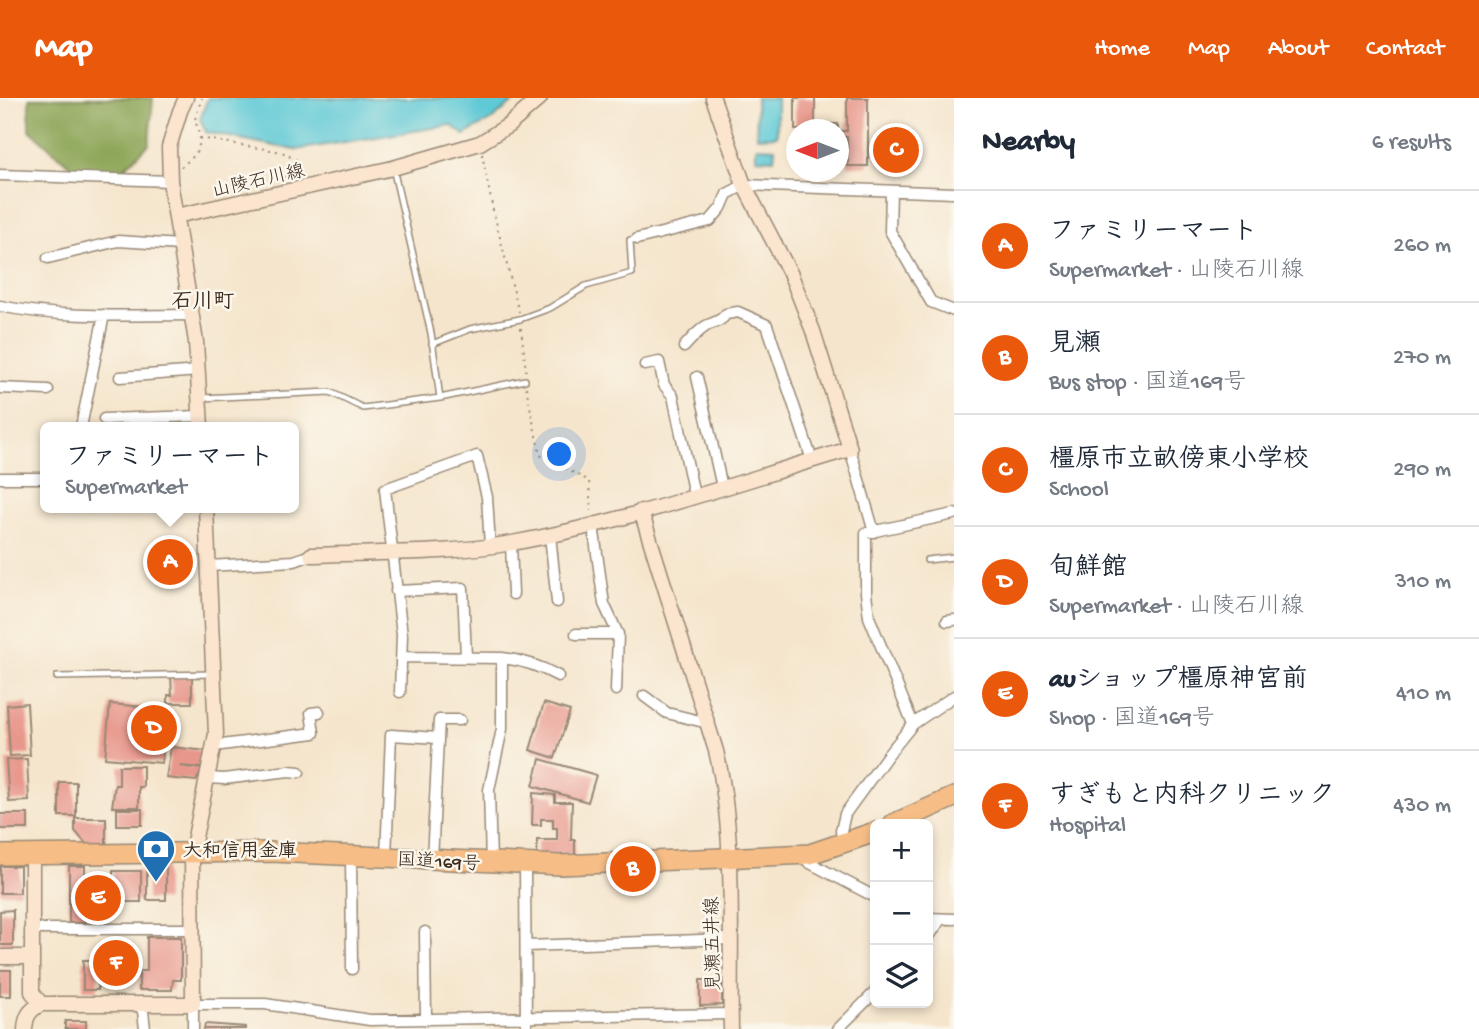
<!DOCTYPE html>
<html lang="en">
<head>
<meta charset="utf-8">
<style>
  body { margin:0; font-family:"Gochi Hand","Klee One",sans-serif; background:#f6f6f7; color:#1f2937 }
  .controls { position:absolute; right:21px; bottom:21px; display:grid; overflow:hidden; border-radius:10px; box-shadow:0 4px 10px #0003 }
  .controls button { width:63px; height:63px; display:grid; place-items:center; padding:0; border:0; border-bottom:2px solid #e0e1e3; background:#fff; color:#1f2937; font:35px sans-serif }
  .compass { position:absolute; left:786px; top:21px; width:63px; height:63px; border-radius:50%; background:#fff; box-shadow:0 4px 10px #0003; rotate:270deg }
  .you { position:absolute; left:560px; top:357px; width:24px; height:24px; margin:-18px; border:5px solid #fff; border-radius:50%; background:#1a73e8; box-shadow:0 0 0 10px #1a73e833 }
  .badge { display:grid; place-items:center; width:46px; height:46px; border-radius:50%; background:#ea580c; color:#fff; font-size:23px; font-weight:700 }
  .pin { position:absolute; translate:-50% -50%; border:4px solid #fff; box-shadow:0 2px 7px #0006 }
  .popup { position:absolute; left:40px; top:324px; width:259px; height:91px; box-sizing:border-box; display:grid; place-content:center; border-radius:10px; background:#fff; filter:drop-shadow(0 2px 5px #0005); font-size:23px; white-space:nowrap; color:#747a83 }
  .popup b { font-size:26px; color:#1f2937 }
  .popup::after { content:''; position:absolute; left:50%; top:100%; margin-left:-14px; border:14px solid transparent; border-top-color:#fff }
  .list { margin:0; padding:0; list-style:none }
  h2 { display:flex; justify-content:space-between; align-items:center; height:91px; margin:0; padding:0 28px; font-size:30px }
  h2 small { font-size:23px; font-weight:400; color:#747a83 }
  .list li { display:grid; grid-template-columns:46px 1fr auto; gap:21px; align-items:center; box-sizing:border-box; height:112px; padding:0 28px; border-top:2px solid #e0e1e3 }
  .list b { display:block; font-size:26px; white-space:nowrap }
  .list p { margin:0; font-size:23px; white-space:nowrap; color:#747a83 }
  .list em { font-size:23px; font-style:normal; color:#747a83 }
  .icon { flex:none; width:38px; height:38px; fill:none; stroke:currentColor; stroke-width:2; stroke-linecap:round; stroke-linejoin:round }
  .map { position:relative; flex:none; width:954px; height:931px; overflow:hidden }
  header { display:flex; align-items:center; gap:42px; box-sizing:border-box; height:98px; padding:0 35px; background:#ea580c; color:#fff }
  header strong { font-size:33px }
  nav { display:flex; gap:38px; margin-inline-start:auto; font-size:24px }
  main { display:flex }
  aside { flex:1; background:#fff }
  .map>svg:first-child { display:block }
  .forest { fill:#8ca557; stroke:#64683a; stroke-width:2 }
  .water { fill:#5ec9d6; stroke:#4c7a7a; stroke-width:2 }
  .building { fill:#e8978c }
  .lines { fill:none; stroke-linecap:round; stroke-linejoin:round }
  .lane-casing { stroke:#988875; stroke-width:8 }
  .street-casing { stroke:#988875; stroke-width:13 }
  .secondary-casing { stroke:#988875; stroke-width:17 }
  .highway-casing { stroke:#988875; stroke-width:22 }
  .path { stroke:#988875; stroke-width:2; stroke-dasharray:2 5; stroke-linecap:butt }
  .lane { stroke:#fff; stroke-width:5 }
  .street { stroke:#fff; stroke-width:10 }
  .secondary { stroke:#fbe5cf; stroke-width:14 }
  .highway { stroke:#f6be86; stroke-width:19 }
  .labels { text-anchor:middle; stroke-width:5; stroke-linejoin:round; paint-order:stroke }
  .street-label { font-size:19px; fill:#3b2a1e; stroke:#fbf7ec }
  .poi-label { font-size:19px; font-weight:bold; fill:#3b2a1e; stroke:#fbf7ec; text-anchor:start }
  .neighbourhood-label { font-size:21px; font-weight:bold; fill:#3b2a1e; stroke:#fbf7ec }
</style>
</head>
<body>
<header>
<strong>Map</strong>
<nav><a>Home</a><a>Map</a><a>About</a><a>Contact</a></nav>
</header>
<main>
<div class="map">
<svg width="954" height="931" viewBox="0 0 954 931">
  <rect width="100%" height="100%" fill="#fbf7ec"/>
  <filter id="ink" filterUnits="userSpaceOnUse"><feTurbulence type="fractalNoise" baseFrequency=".0143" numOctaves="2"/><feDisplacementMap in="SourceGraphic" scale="14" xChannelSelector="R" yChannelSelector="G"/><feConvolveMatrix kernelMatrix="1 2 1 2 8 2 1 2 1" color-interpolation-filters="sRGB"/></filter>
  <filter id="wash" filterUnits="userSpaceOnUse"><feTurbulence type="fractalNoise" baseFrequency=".00686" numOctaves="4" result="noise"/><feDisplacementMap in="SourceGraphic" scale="28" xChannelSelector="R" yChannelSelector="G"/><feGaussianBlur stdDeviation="1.57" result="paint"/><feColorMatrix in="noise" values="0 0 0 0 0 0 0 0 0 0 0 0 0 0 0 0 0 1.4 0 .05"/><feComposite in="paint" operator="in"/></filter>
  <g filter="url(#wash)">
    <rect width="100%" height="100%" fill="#f5e5cc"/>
    <path class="forest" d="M29,0h124l-4,46 -30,30h-40l-50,-45z"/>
    <path class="water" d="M208,0h310l-24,20 -30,17 -13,-10 -156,25 -89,-18 -6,-13z
      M756,0h21v38l-20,1z
      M756,49l19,1 -1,11 -18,-1z"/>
    <g id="blocks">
      <path class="building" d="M795,0h20v32h-20z
        M847,0h21v68h-20l-1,-29h-9v-6h9z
        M824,26h14v6h-14z
        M160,454h20v20h-20z
        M171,579h21v26h-24v-8h4z
        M27,605l3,52 -20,1 -3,-51z
        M544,605l26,8 -15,47 -25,-8z
        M110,606l57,5 -5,54 -57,-5z
        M171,649l35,4 -2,17 -25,-2 24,3 -7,12 -30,-3z
        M27,661l2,42 -20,1 -3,-42z
        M540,661l56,16 -8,27 -55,-16z
        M119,668h24v21h-4v20h-27l3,-22h4z
        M59,684h17v34h-17z
        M533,695l22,2v7h17l-1,38h4v15h-38v-15h20v-12h-4v-9h-12v6h-9z
        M117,711h25v16h-25z
        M0,716h28v15h-28z
        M75,720h31v26l-19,1 -12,-14z
        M0,768h20v27h-20z
        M69,768h16v57h-16z
        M147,768h19v34h-19z
        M113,773h28v31h-28z
        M87,791h22l-1,19 -21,-1z
        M13,812v35h-13v-34z
        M147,839h34v43h-8l-1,10h-33v-19h8z
        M103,857h26v17l-26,-1z
        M83,862h15v30h-15z
        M0,872h11v26h-11z
        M700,882h22v25l-22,1z
        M65,923h21v8h-21z
        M205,926l41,3v2h-42z"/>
    </g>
  </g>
  <g filter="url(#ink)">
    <use href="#blocks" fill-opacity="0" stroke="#988875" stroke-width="2"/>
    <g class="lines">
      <g class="lane-casing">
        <path id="lane" d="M393,70l38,165 9,65
          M432,246l38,-15 50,-10 30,-11 36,-22 46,-13 -2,-33 7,-1
          M201,300l129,-6 33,16 77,-10 85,-18
          M927,462l27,-3
          M57,579l156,-3"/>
      </g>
      <g class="street-casing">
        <path id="street" d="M0,77l170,6
          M891,93l-1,40 41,71 23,9
          M637,141l73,-18 11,-13 6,-14 17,-9 210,8
          M48,160l70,-17 62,4
          M0,208c63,13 129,9 193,9
          M684,249c7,-8 13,-15 22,-21 8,-4 15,-4 20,-12l12,-2 29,13 45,135
          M645,267l14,-3 5,23 9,11 21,99
          M120,279l79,-6
          M697,279l25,110
          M0,290l48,2
          M104,321l97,-3
          M81,329l23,-112
          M850,351l24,83
          M0,380h46
          M593,427l11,79 14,30 -2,56
          M550,437l7,67
          M511,445l2,51
          M209,468l85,-5 17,-6
          M396,493l67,-3 3,69
          M947,523l7,-1
          M576,536h42
          M402,559l100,1v71l-13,61 2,73
          M502,560c20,2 38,8 56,18
          M400,594l2,-57 -17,-146 92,-33 10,41 3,49
          M644,598l23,17 41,10
          M913,626l-44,-107 -3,-24v-60l88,-19
          M214,648l100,-13 -3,-20 8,-1
          M209,680l15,1 65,-8 10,1
          M843,747l-2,-14 4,-17 42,-58 26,-32 41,-28
          M351,757l1,114
          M800,757l10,8 65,34
          M386,759l5,-122 47,3
          M432,762l7,-140h21
          M525,767l1,164
          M928,820l26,1
          M32,831h160
          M425,834l1,88
          M928,840l12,-18
          M526,848l204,-7
          M138,906l5,7 2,18
          M193,931v-25h72l105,16 361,-6
          M838,931l37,-37"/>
      </g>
      <g class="secondary-casing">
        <path id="secondary" d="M186,0l-6,13 -11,36 1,34 26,161 5,85
          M176,118l217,-48 87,-25 29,-18 31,-27
          M641,413l75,240c21,86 13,189 15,278
          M311,457c66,-3 135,0 201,-12 115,-21 226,-61 338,-94l-37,-118 -22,-56 -47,-90 -31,-87
          M32,756v138l9,12h152l-1,-152 24,-118 -10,-226
          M0,859h32
          M25,931c1,-14 5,-19 16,-25"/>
      </g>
      <g class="highway-casing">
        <path id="highway" d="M893,726l61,-27
          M0,757l271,-3 290,13 249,-11 65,-22"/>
      </g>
      <path class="path" d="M200,40l82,14 18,10 -2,7 -18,10
        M482,56l11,56 26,102
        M181,69l14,-12 4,-10 1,-7 -5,-19 7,-21
        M521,230l5,43
        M526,289l14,68 49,26 2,30"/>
      <use href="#lane" class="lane"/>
      <use href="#street" class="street"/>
      <use href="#secondary" class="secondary"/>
      <use href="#highway" class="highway"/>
    </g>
  </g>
  <defs>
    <g id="bank-pin" transform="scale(2.0125)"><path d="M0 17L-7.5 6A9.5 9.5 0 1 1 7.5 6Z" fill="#1f6fb2" stroke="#fbf7ec"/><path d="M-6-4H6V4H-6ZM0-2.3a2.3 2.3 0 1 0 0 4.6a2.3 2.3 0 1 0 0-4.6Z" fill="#fff"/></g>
  </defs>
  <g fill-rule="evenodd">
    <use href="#bank-pin" x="156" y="751"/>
  </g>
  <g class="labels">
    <g class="street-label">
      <text transform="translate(258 81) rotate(-13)" y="7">山陵石川線</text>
      <text transform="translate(439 762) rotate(3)" y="7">国道169号</text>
      <text transform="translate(711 846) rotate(-91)" y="7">見瀬五井線</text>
    </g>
    <g class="poi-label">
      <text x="183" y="758">大和信用金庫</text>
    </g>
    <g class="neighbourhood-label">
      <text x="203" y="209">石川町</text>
    </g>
  </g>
</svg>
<div class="controls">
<button>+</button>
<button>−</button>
<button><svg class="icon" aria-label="layers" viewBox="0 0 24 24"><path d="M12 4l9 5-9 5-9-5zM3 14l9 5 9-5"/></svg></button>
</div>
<svg class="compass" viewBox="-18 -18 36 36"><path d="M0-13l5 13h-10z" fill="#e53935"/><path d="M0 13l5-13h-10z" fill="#747a83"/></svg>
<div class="you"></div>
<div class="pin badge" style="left:170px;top:464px">A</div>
<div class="popup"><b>ファミリーマート</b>Supermarket</div>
<div class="pin badge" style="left:633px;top:771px">B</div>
<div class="pin badge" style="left:896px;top:52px">C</div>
<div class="pin badge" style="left:154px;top:630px">D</div>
<div class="pin badge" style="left:98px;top:800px">E</div>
<div class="pin badge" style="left:116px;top:865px">F</div>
</div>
<aside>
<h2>Nearby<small>6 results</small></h2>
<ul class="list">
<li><span class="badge">A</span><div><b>ファミリーマート</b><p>Supermarket · 山陵石川線</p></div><em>260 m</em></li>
<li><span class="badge">B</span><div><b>見瀬</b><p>Bus stop · 国道169号</p></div><em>270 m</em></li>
<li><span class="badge">C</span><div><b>橿原市立畝傍東小学校</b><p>School</p></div><em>290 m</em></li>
<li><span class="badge">D</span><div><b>旬鮮館</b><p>Supermarket · 山陵石川線</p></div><em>310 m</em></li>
<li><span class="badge">E</span><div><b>auショップ橿原神宮前</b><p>Shop · 国道169号</p></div><em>410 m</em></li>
<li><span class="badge">F</span><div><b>すぎもと内科クリニック</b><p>Hospital</p></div><em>430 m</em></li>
</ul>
</aside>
</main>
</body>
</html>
